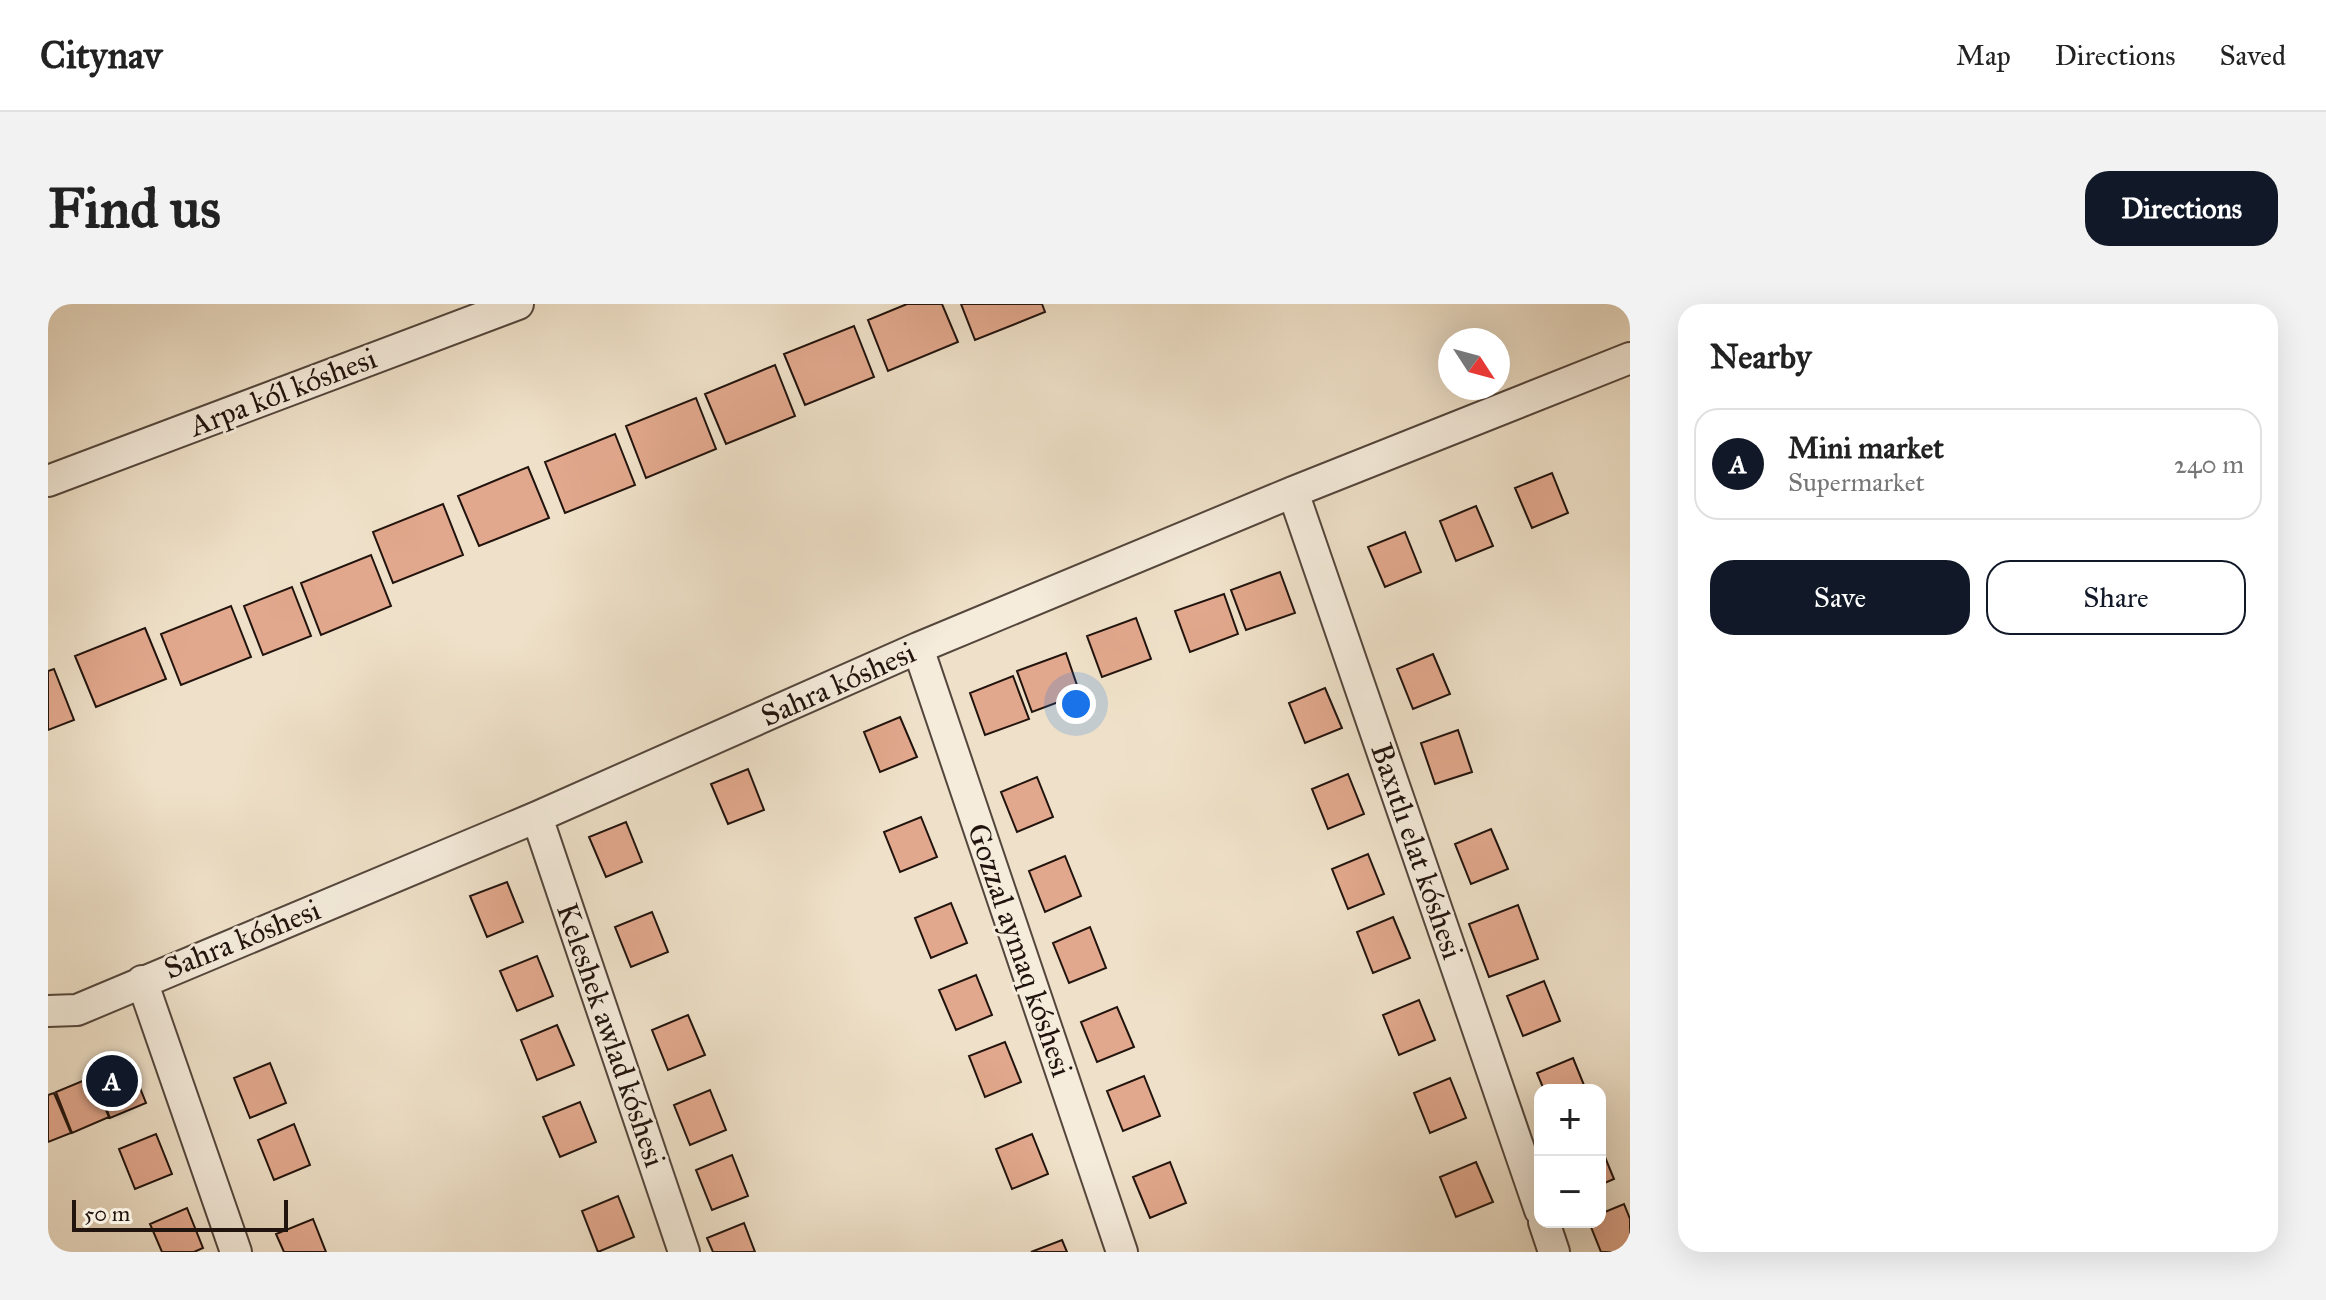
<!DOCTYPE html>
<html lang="en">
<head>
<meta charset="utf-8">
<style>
  body { margin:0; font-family:"IM FELL Great Primer",serif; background:#f2f2f2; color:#222 }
  .controls { position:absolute; right:24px; bottom:24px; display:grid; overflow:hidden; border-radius:16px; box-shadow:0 8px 32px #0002 }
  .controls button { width:72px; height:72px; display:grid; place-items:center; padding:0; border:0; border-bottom:2px solid #e0e0e0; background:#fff; color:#222; font:40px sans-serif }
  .compass { position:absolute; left:1390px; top:24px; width:72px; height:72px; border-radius:50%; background:#fff; box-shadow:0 8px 32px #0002; rotate:126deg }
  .scale { position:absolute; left:24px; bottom:20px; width:216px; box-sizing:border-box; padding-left:8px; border:4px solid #21130d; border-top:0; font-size:22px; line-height:28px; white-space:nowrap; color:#21130d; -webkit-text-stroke:6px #f5ecdc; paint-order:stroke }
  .you { position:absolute; left:1028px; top:400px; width:28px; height:28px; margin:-20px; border:6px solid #fff; border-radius:50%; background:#1a73e8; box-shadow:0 0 0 12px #1a73e833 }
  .badge { display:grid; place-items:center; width:52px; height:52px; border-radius:50%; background:#111827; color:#fff; font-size:26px; font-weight:700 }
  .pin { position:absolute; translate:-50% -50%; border:4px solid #fff; box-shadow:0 2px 8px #0006 }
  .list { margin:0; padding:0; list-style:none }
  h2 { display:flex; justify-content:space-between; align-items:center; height:104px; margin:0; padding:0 32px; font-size:34px }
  h2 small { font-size:26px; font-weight:400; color:#767676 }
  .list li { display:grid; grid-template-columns:52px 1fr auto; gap:24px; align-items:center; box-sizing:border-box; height:112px; margin:0 16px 16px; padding:0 16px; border:2px solid #e0e0e0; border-radius:24px }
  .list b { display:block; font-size:30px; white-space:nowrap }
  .list p { margin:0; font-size:26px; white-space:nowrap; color:#767676 }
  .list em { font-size:26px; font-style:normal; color:#767676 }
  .actions { display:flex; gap:16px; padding:24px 32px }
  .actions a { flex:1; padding:18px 0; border:2px solid #111827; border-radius:24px; text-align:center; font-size:28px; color:#111827 }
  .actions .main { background:#111827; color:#fff }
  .map { position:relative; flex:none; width:1582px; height:948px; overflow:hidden; border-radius:24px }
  header { display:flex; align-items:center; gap:48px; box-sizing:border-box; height:112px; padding:0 40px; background:#fff; border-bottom:2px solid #e0e0e0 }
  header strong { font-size:38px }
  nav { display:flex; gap:44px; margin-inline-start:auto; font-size:28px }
  .intro { display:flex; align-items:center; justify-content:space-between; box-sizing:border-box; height:192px; padding:0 48px }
  h1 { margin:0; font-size:56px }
  .button { padding:20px 36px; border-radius:24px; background:#111827; color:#fff; font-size:28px; font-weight:700 }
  main { display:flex; gap:48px; padding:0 48px }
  aside { flex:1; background:#fff; border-radius:24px; box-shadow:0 8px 32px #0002 }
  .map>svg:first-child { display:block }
  .building { fill:#e2a88d; stroke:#21130d; stroke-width:2 }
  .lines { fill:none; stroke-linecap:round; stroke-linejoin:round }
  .street-casing { stroke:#54463c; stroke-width:34 }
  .street { stroke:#f5ecdc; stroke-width:30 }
  .labels { text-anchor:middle; stroke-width:6; stroke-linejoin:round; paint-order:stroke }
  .street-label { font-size:30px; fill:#21130d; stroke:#f5ecdc }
</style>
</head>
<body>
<header>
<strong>Citynav</strong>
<nav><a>Map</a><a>Directions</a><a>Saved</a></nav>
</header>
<div class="intro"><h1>Find us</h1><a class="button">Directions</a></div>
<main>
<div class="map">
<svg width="1582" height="948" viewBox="0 0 1582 948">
  <rect width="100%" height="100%" fill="#efe1c9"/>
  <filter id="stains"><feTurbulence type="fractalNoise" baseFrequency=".0025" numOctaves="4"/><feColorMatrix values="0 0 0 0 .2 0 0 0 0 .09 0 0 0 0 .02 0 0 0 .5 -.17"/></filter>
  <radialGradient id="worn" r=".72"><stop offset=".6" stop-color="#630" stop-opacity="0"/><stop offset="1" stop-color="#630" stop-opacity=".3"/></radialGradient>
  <path class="building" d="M859,0h35l16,38 -70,29 -20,-51z
    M913,0h81l3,8 -70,28z
    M806,22l20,51 -69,28 -21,-51z
    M727,61l20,51 -69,28 -21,-50z
    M648,94l20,51 -70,29 -20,-52z
    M567,130l20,51 -70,28 -20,-51z
    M480,163l21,51 -70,28 -21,-50z
    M1504,169l16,40 -36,15 -17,-40z
    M395,200l20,51 -70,28 -20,-51z
    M1428,202l17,40 -37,15 -16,-40z
    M1357,228l16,40 -36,15 -17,-40z
    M323,251l20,51 -70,29 -20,-52z
    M1232,268l15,41 -49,17 -15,-40z
    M244,283l19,49 -48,19 -19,-49z
    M1176,290l14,40 -48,18 -15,-41z
    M183,302l20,51 -70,28 -20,-51z
    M1088,314l15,41 -49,18 -15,-41z
    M97,324l21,51 -70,28 -21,-51z
    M1018,349l14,41 -48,18 -15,-41z
    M1385,350l17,40 -37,15 -16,-40z
    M6,365l20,51 -26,10v-59z
    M965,372l16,43 -44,16 -15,-42z
    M1277,384l17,40 -37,15 -16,-40z
    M852,413l17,40 -37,15 -16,-40z
    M1410,426l14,42 -37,12 -14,-41z
    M700,465l16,41 -36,14 -17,-40z
    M1300,470l16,40 -36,15 -16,-40z
    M989,473l16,40 -36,15 -16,-40z
    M873,513l16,40 -37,15 -16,-40z
    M578,518l16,40 -36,15 -17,-40z
    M1443,525l17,40 -37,15 -16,-40z
    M1320,550l16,40 -36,15 -16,-40z
    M1017,552l16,40 -36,16 -16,-41z
    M459,578l16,40 -36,15 -17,-41z
    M903,599l16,40 -36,15 -16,-40z
    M1470,601l20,54 -49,18 -20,-53z
    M604,608l16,40 -37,15 -16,-40z
    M1345,613l17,41 -37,15 -16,-41z
    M1042,623l16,41 -37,15 -16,-40z
    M489,652l16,40 -36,15 -17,-40z
    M928,671l16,40 -36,15 -17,-40z
    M1496,677l16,40 -37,15 -16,-40z
    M1371,696l16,40 -36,15 -16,-40z
    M1069,703l17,40 -37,15 -16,-40z
    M640,711l17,40 -37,15 -16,-40z
    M509,721l17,40 -37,15 -16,-40z
    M957,738l16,40 -36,15 -16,-41z
    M1525,754l13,32h-42l-7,-17z
    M82,759l16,40 -36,15 -16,-40z
    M222,759l16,40 -36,15 -16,-40z
    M1096,772l16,40 -37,15 -16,-40z
    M44,773l17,40 -37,16 -16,-41z
    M1402,774l16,40 -36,15 -16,-40z
    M662,786l16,40 -36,15 -16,-40z
    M6,789l17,40 -23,9v-47z
    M532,798l16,40 -36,15 -17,-40z
    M246,820l16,41 -36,15 -16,-40z
    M108,830l16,40 -37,15 -16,-40z
    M984,830l16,40 -36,15 -16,-40z
    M1552,841l14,34 -14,6z
    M684,851l16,41 -36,14 -16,-40z
    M1122,858l16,41 -36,15 -17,-41z
    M1428,858l17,40 -37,15 -16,-40z
    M570,892l16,41 -36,15 -16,-41z
    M1576,900l6,15v30l-7,3h-22l-12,-30h11v-8z
    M139,904l16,40 -9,4h-32l-12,-28z
    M265,915l13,33h-42l-8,-18z
    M696,919l11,29h-42l-6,-14z
    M1014,936l5,12h-36z"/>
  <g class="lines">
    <g class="street-casing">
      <path id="street" d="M0,177l470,-177
        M1245,188l247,718
        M870,344l204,604
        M489,513l147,435
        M94,677l94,271
        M0,707l29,-1 460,-193 381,-169 375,-156 337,-134
        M1496,918l10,30"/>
    </g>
    <use href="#street" class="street"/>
  </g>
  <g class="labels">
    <g class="street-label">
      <text transform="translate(235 88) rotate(-21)" y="10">Arpa kól kóshesi</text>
      <text transform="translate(790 380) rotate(-24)" y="10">Sahra kóshesi</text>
      <text transform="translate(1369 547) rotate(71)" y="10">Baxıtlı elat kóshesi</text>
      <text transform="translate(194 635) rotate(-22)" y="10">Sahra kóshesi</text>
      <text transform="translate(972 646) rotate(71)" y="10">Gozzal aymaq kóshesi</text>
      <text transform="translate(563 731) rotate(71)" y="10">Keleshek awlad kóshesi</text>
    </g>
  </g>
  <rect width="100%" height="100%" filter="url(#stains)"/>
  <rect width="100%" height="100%" fill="url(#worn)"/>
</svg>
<div class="controls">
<button>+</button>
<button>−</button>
</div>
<svg class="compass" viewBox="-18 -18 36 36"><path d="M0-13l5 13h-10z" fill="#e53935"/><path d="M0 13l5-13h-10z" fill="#767676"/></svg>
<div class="scale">50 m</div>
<div class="you"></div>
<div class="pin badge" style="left:64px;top:777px">A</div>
</div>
<aside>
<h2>Nearby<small></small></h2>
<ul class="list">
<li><span class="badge">A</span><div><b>Mini market</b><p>Supermarket</p></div><em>240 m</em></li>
</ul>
<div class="actions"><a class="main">Save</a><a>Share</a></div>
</aside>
</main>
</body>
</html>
